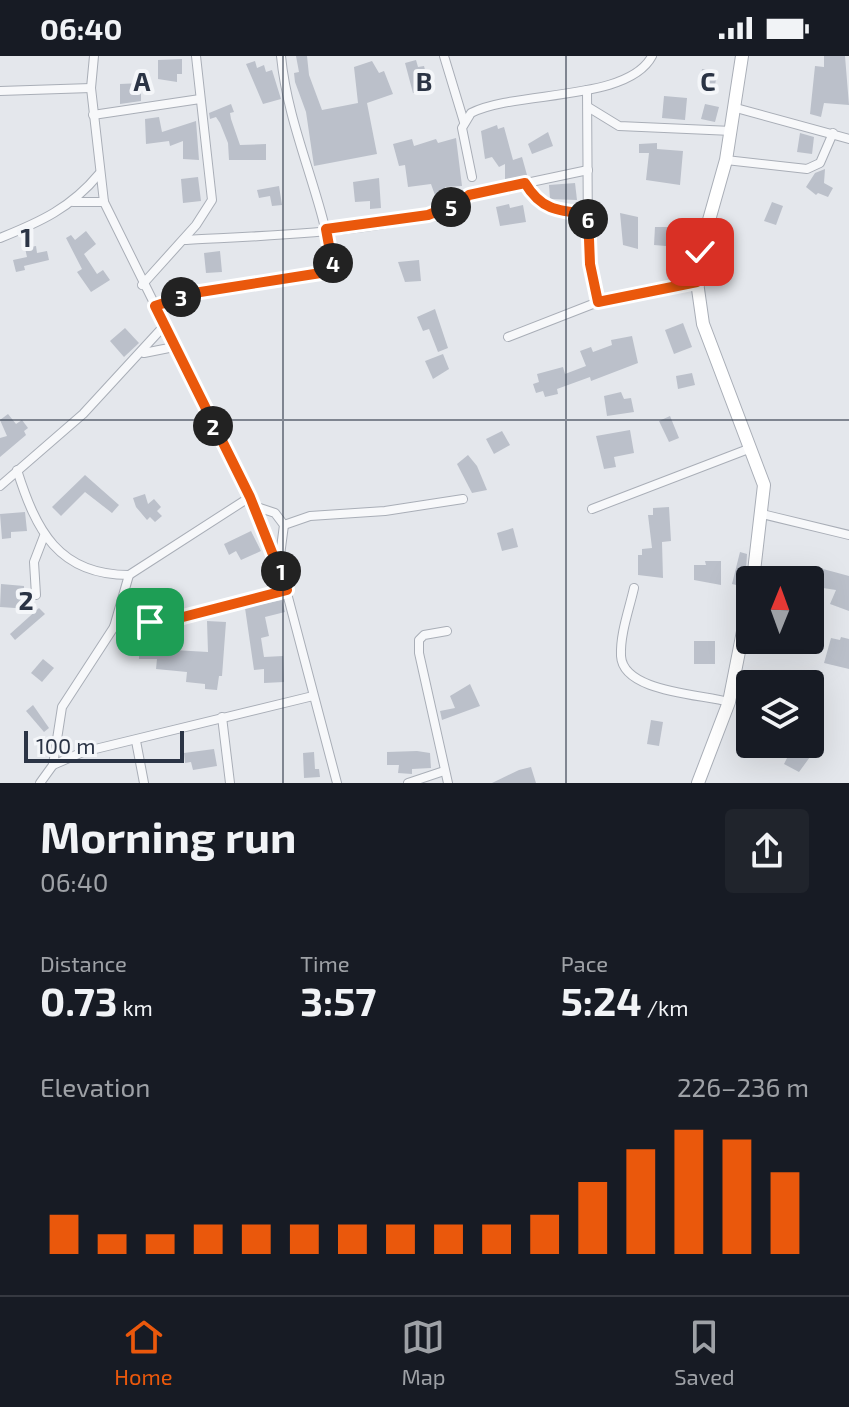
<!DOCTYPE html>
<meta charset="utf-8">
<style>
:root{--surface:#171b24;--page:#20242c;--text:#f1f3f6;--muted:#9ea1a6;--line:#363941;--accent:#ea580c}
body{margin:0;font-family:"Exo 2",sans-serif;background:var(--page);color:var(--text);height:100vh;display:flex;flex-direction:column;font-size:30px;white-space:nowrap}
*{box-sizing:border-box;margin:0}
p{font-size:26px;color:var(--muted)}
.icon{flex:none;width:44px;height:44px;fill:none;stroke:currentColor;stroke-width:2;stroke-linecap:round;stroke-linejoin:round}
.map{position:relative;height:727px;overflow:hidden}
.side{display:flex;flex-direction:column;background:var(--surface);flex:1}
.side>*{flex:none}
.needle{width:52px;rotate:1deg}
.fabs{position:absolute;left:736px;top:510px;display:grid;gap:16px}
.fabs a{display:grid;place-items:center;width:88px;height:88px;border-radius:8px;background:var(--surface);box-shadow:0 8px 32px #0002;font-size:40px}
.scale{position:absolute;left:24px;bottom:20px;width:160px;box-sizing:border-box;padding-left:8px;border:4px solid #2b3445;border-top:0;font-size:22px;line-height:28px;white-space:nowrap;color:#2b3445;-webkit-text-stroke:6px #f4f6f9;paint-order:stroke}
.pin{position:absolute;display:grid;place-items:center;width:68px;height:68px;color:#fff;margin:-34px;border-radius:16px;box-shadow:0 4px 12px #0006}
.km{position:absolute;width:40px;height:40px;margin:-20px;border-radius:50%;background:#222;color:#fff;font-size:22px;line-height:40px;text-align:center}
.round{display:grid;place-items:center;flex:none;width:84px;height:84px;border-radius:8px;background:var(--page)}
.headline{display:flex;align-items:center;justify-content:space-between;height:136px;padding:0 40px}
h1{font-size:44px;font-weight:700;line-height:60px}
.figures{display:grid;grid-template-columns:repeat(3,1fr);gap:12px;height:136px;padding:8px 40px}
.figures div{display:grid;align-content:center}
.figures b{font-size:40px;font-weight:700}
.figures small{font-size:22px;font-weight:400}
.figures p{font-size:22px}
.chart{height:224px;padding:16px 40px}
.chart p{display:flex;justify-content:space-between}
.chart svg{width:100%;height:144px;margin-top:8px;stroke:var(--accent);stroke-width:6}
.status{display:flex;justify-content:space-between;align-items:center;height:56px;padding:0 40px;background:var(--surface);direction:ltr}
.status svg{height:22px;fill:currentColor}
.dock{display:flex;justify-content:space-around;align-items:center;height:112px;border-top:2px solid var(--line);background:var(--surface);font-size:22px;color:var(--muted)}
.dock a{display:grid;justify-items:center;gap:4px}
.dock .current{color:var(--accent)}
.map>svg:first-child{display:block}
.building{fill:#bbc0ca}
.lines{fill:none;stroke-linecap:round;stroke-linejoin:round}
.street-casing{stroke:#a9aeb7;stroke-width:10}
.secondary-casing{stroke:#a9aeb7;stroke-width:14}
.street{stroke:#f7f8fa;stroke-width:8}
.secondary{stroke:#fff;stroke-width:12}
.route-casing{stroke:#fff;stroke-width:16}
.route{stroke:#ea580c;stroke-width:10}
.grid{fill:none;stroke:#2b3445;stroke-width:2;stroke-opacity:0.55}
.grid-label{font-size:26px;text-anchor:middle;font-weight:bold;fill:#2b3445;stroke:#f4f6f9;stroke-width:8;stroke-linejoin:round;paint-order:stroke}
</style>
<div class="status"><b>06:40</b><svg viewBox="0 0 49 12"><path d="M0 12V9h3v3zM5 12V6h3v6zM10 12V3h3v9zM15 12V0h3v12zM26 1h20v11H26zM47 4h2v5h-2z"/></svg></div>
<div class="map">
<svg width="849" height="727" viewBox="0 0 849 727">
<rect width="100%" height="100%" fill="#e4e7ec"/>
<g class="building">
<path d="M296,0H307L309,19L322,54L358,47L354,11L372,5L379,17L384,15L393,38L367,47L377,98L314,110L306,56L295,26L294,17L299,16Z"/>
<path d="M824,0H845L849,49L824,47L821,61L810,58L815,10L824,11Z"/>
<path d="M182,3V18H177V26L158,23V4Z"/>
<path d="M416,4L418,11L424,10L430,33L413,37L405,7Z"/>
<path d="M255,5L257,12L264,9L266,16L272,14L281,43L263,48L246,8Z"/>
<path d="M702,13L717,15L715,30L700,28Z"/>
<path d="M141,27V45L120,48V28Z"/>
<path d="M664,40L687,42L685,64L662,62Z"/>
<path d="M231,48L234,56L230,57L231,63L240,89L266,88V104H229L228,87L220,67L216,61L210,63L209,57Z"/>
<path d="M705,48L719,51L715,66L701,63Z"/>
<path d="M159,61L162,76L196,65L199,104L183,103V85L170,90L169,85L146,88L145,63Z"/>
<path d="M497,69L498,73L504,71L513,104L522,101L527,119L505,124V108L499,111L492,101L485,103L481,75Z"/>
<path d="M548,76L553,90L532,98L528,88Z"/>
<path d="M800,77L814,81L812,98L797,96Z"/>
<path d="M456,82L462,130L445,131L446,140L436,142L431,128L408,131L405,109L399,110L393,88L412,83L414,90L436,83L438,87Z"/>
<path d="M657,87V93L683,95L680,129L646,124L649,97H639V88Z"/>
<path d="M825,113L824,127L833,132L828,141L818,137L816,139L806,131L815,117Z"/>
<path d="M198,121L201,145L183,147L181,123Z"/>
<path d="M379,122L381,152L370,153V145L355,146L353,126Z"/>
<path d="M575,127L577,144L550,143L549,129Z"/>
<path d="M279,130L282,149L272,150L270,140L259,142L257,134Z"/>
<path d="M772,146L783,150L776,169L764,165Z"/>
<path d="M509,148L510,152L523,149L526,166L500,170L496,151Z"/>
<path d="M620,157L638,161V193L623,189Z"/>
<path d="M655,171H673V180L666,190L654,189Z"/>
<path d="M86,175L96,188L84,198L97,218L103,214L110,224L91,236L77,216L82,213L66,182L71,179L75,184Z"/>
<path d="M36,190L37,197L47,195L49,204L24,210L25,214L16,216L13,204L27,201L25,192Z"/>
<path d="M220,195L222,216L206,217L204,197Z"/>
<path d="M419,204L421,225L405,226L398,206Z"/>
<path d="M435,253L448,292L438,296L429,273L423,275L417,261Z"/>
<path d="M683,267L692,291L674,298L665,274Z"/>
<path d="M125,272L139,287L124,301L110,285Z"/>
<path d="M632,280L638,307L591,325L590,321L557,333L558,338L545,341L543,335L536,337L533,328L539,326L537,318L563,311L565,318L586,310L580,295L591,291L593,296L612,289L611,284Z"/>
<path d="M443,298L449,313L433,323L425,305Z"/>
<path d="M692,317L695,329L678,333L676,320Z"/>
<path d="M621,336L624,343L631,342L634,356L607,360L604,340Z"/>
<path d="M8,358L16,368L22,364L28,372L24,375L26,379L0,401V382L7,380L0,364Z"/>
<path d="M670,360L679,382L669,386L659,365Z"/>
<path d="M630,374L634,397L614,401L616,411L604,413L596,380Z"/>
<path d="M502,375L510,389L494,398L486,383Z"/>
<path d="M468,399L477,410L487,434L472,437L457,408Z"/>
<path d="M85,419L119,449L112,457L85,436L61,460L52,451Z"/>
<path d="M145,438L148,448L154,443L161,451L157,455L162,460L155,466L150,461L147,464L136,451L133,442Z"/>
<path d="M669,451L671,485L662,486L663,522L638,519V499H642V493L652,492L648,459H653V452Z"/>
<path d="M25,456L27,475L11,476V482L2,483L0,458Z"/>
<path d="M513,472L518,491L502,495L497,477Z"/>
<path d="M251,475L261,495L241,504L236,495L229,499L224,488Z"/>
<path d="M740,496L747,498L745,531L732,528Z"/>
<path d="M705,505H721V529L694,524V509H706Z"/>
<path d="M812,510L849,520V555L830,548L836,534L810,530V524H796L798,513H811Z"/>
<path d="M1,528L24,530V537L30,543V553L0,551Z"/>
<path d="M282,544L285,556L265,561L269,580L261,582L264,601L283,600L284,626L264,627V613L254,614L245,552Z"/>
<path d="M39,552L45,558L15,584L10,578Z"/>
<path d="M207,565L226,566L222,620H219L217,634L205,633V628L186,626L187,616L156,613L157,603H139V592L208,596Z"/>
<path d="M841,581L849,583V613L824,607L831,582L840,584Z"/>
<rect x="694" y="585" width="21" height="23"/>
<path d="M43,603L54,612L42,626L31,617Z"/>
<path d="M470,628L480,650L442,664L440,655L455,652L450,640Z"/>
<path d="M33,649L49,672L44,676L26,655Z"/>
<path d="M651,664L663,666L659,690L647,688Z"/>
<path d="M811,686L818,690L799,716L784,708L789,698L769,688H798L807,693Z"/>
<path d="M214,693L217,710L193,714L191,706L185,707L184,697Z"/>
<path d="M417,695L430,697L431,712L412,713V718L398,717L399,709H387V696Z"/>
<path d="M314,696L315,713H319L320,721L304,722L303,697Z"/>
<path d="M531,711L536,727H492L519,714Z"/>
</g>
<g class="lines">
<defs>
<g id="street">
<path d="M94,0L91,32L104,146L250,441L279,507L337,727"/>
<path d="M444,0L464,66"/>
<path d="M587,34L588,184L598,246"/>
<path d="M0,35L91,32"/>
<path d="M588,51L619,70L732,75"/>
<path d="M736,52L849,83"/>
<path d="M93,59L200,43"/>
<path d="M726,104L807,113L820,107L833,77"/>
<path d="M472,121L462,72L471,57C517,34 628,46 652,0"/>
<path d="M525,127C540,154 558,155 588,158"/>
<path d="M73,146H104"/>
<path d="M0,182C40,166 71,152 99,118"/>
<path d="M184,184C244,180 428,178 469,139L588,114"/>
<path d="M142,229L196,169L212,144L196,0"/>
<path d="M155,250L194,237L318,218L333,212C323,140 288,73 281,0"/>
<path d="M508,281L598,246L697,226"/>
<path d="M144,297L174,291"/>
<path d="M17,414C36,474 58,519 129,519L250,441"/>
<path d="M0,430L83,358L164,270"/>
<path d="M254,450L275,457L284,469L279,507"/>
<path d="M592,453L751,392"/>
<path d="M762,458L849,479"/>
<path d="M284,469L310,460L385,455L463,443"/>
<path d="M634,532C629,554 620,578 621,600C623,636 700,638 729,646"/>
<path d="M36,539L34,506L44,480"/>
<path d="M114,571L183,561L287,534"/>
<path d="M447,575L424,579L419,584V597L448,727"/>
<path d="M222,661L230,727"/>
<path d="M136,685L144,727"/>
<path d="M53,709L62,651L114,571L129,519"/>
<path d="M40,727L53,709L83,696L313,640"/>
<path d="M408,727L444,715"/>
</g>
<g id="secondary">
<path d="M742,0L726,104L700,196L697,226L703,268L764,429L753,524"/>
<path d="M698,727L729,646L750,540"/>
</g>
</defs>
<use href="#street" class="street-casing"/>
<use href="#secondary" class="secondary-casing"/>
<use href="#street" class="street"/>
<use href="#secondary" class="secondary"/>
</g>
<g class="lines">
<defs>
<path id="route" d="M150,566L183,561L287,534L250,441L155,250L194,237L327,216L333,212L326,173L428,159L461,146L469,139L525,127C541,154 558,155 588,158L590,208L598,246L697,226L700,196"/>
</defs>
<use href="#route" class="route-casing"/>
<use href="#route" class="route"/>
</g>
<path class="grid" d="M283,0V727M566,0V727M0,364H849"/>
<g class="grid-label">
<text x="142" y="35">A</text>
<text x="424" y="35">B</text>
<text x="708" y="35">C</text>
<text x="26" y="191">1</text>
<text x="26" y="554">2</text>
</g>
</svg>
<div class="fabs">
<a><svg class="needle" viewBox="-14 -14 28 28"><path d="M0-13l5 13h-10z" fill="#e53935"/><path d="M0 13l5-13h-10z" fill="#9ea1a6"/></svg></a>
<a><svg class="icon" aria-label="layers" viewBox="0 0 24 24"><path d="M12 4l9 5-9 5-9-5zM3 14l9 5 9-5"/></svg></a>
</div>
<div class="scale">100 m</div>
<div class="pin" style="left:150px;top:566px;background:#1e9e55"><svg class="icon" aria-label="arrive" viewBox="0 0 24 24"><path d="M6 21V4h12l-3 4 3 4H6"/></svg></div>
<div class="pin" style="left:700px;top:196px;background:#d93025"><svg class="icon" aria-label="check" viewBox="0 0 24 24"><path d="M5 12l5 5 9-10"/></svg></div>
<b class="km" style="left:281px;top:515px">1</b>
<b class="km" style="left:213px;top:370px">2</b>
<b class="km" style="left:181px;top:241px">3</b>
<b class="km" style="left:333px;top:207px">4</b>
<b class="km" style="left:451px;top:151px">5</b>
<b class="km" style="left:588px;top:163px">6</b>
</div>
<section class="side">
<div class="headline"><div><h1>Morning run</h1><p>06:40</p></div><a class="round"><svg class="icon" aria-label="share" viewBox="0 0 24 24"><path d="M12 15V3M7 8l5-5 5 5M5 13v7h14v-7"/></svg></a></div>
<div class="figures">
<div><p>Distance</p><b>0.73<small> km</small></b></div>
<div><p>Time</p><b>3:57</b></div>
<div><p>Pace</p><b>5:24<small> /km</small></b></div>
</div>
<div class="chart"><p><span>Elevation</span>226–236 m</p>
<svg viewBox="0 0 160 44" preserveAspectRatio="none"><path d="M5 44V32M15 44V38M25 44V38M35 44V35M45 44V35M55 44V35M65 44V35M75 44V35M85 44V35M95 44V35M105 44V32M115 44V22M125 44V12M135 44V6M145 44V9M155 44V19"/></svg>
</div>
</section>
<nav class="dock">
<a class="current"><svg class="icon" aria-label="home" viewBox="0 0 24 24"><path d="M3 11l9-7 9 7M6 9v11h12V9"/></svg>Home</a>
<a><svg class="icon" aria-label="map" viewBox="0 0 24 24"><path d="M3 6l6-2 6 2 6-2v14l-6 2-6-2-6 2zM9 4v14M15 6v14"/></svg>Map</a>
<a><svg class="icon" aria-label="saved" viewBox="0 0 24 24"><path d="M7 4h10v16l-5-4-5 4z"/></svg>Saved</a>
</nav>
